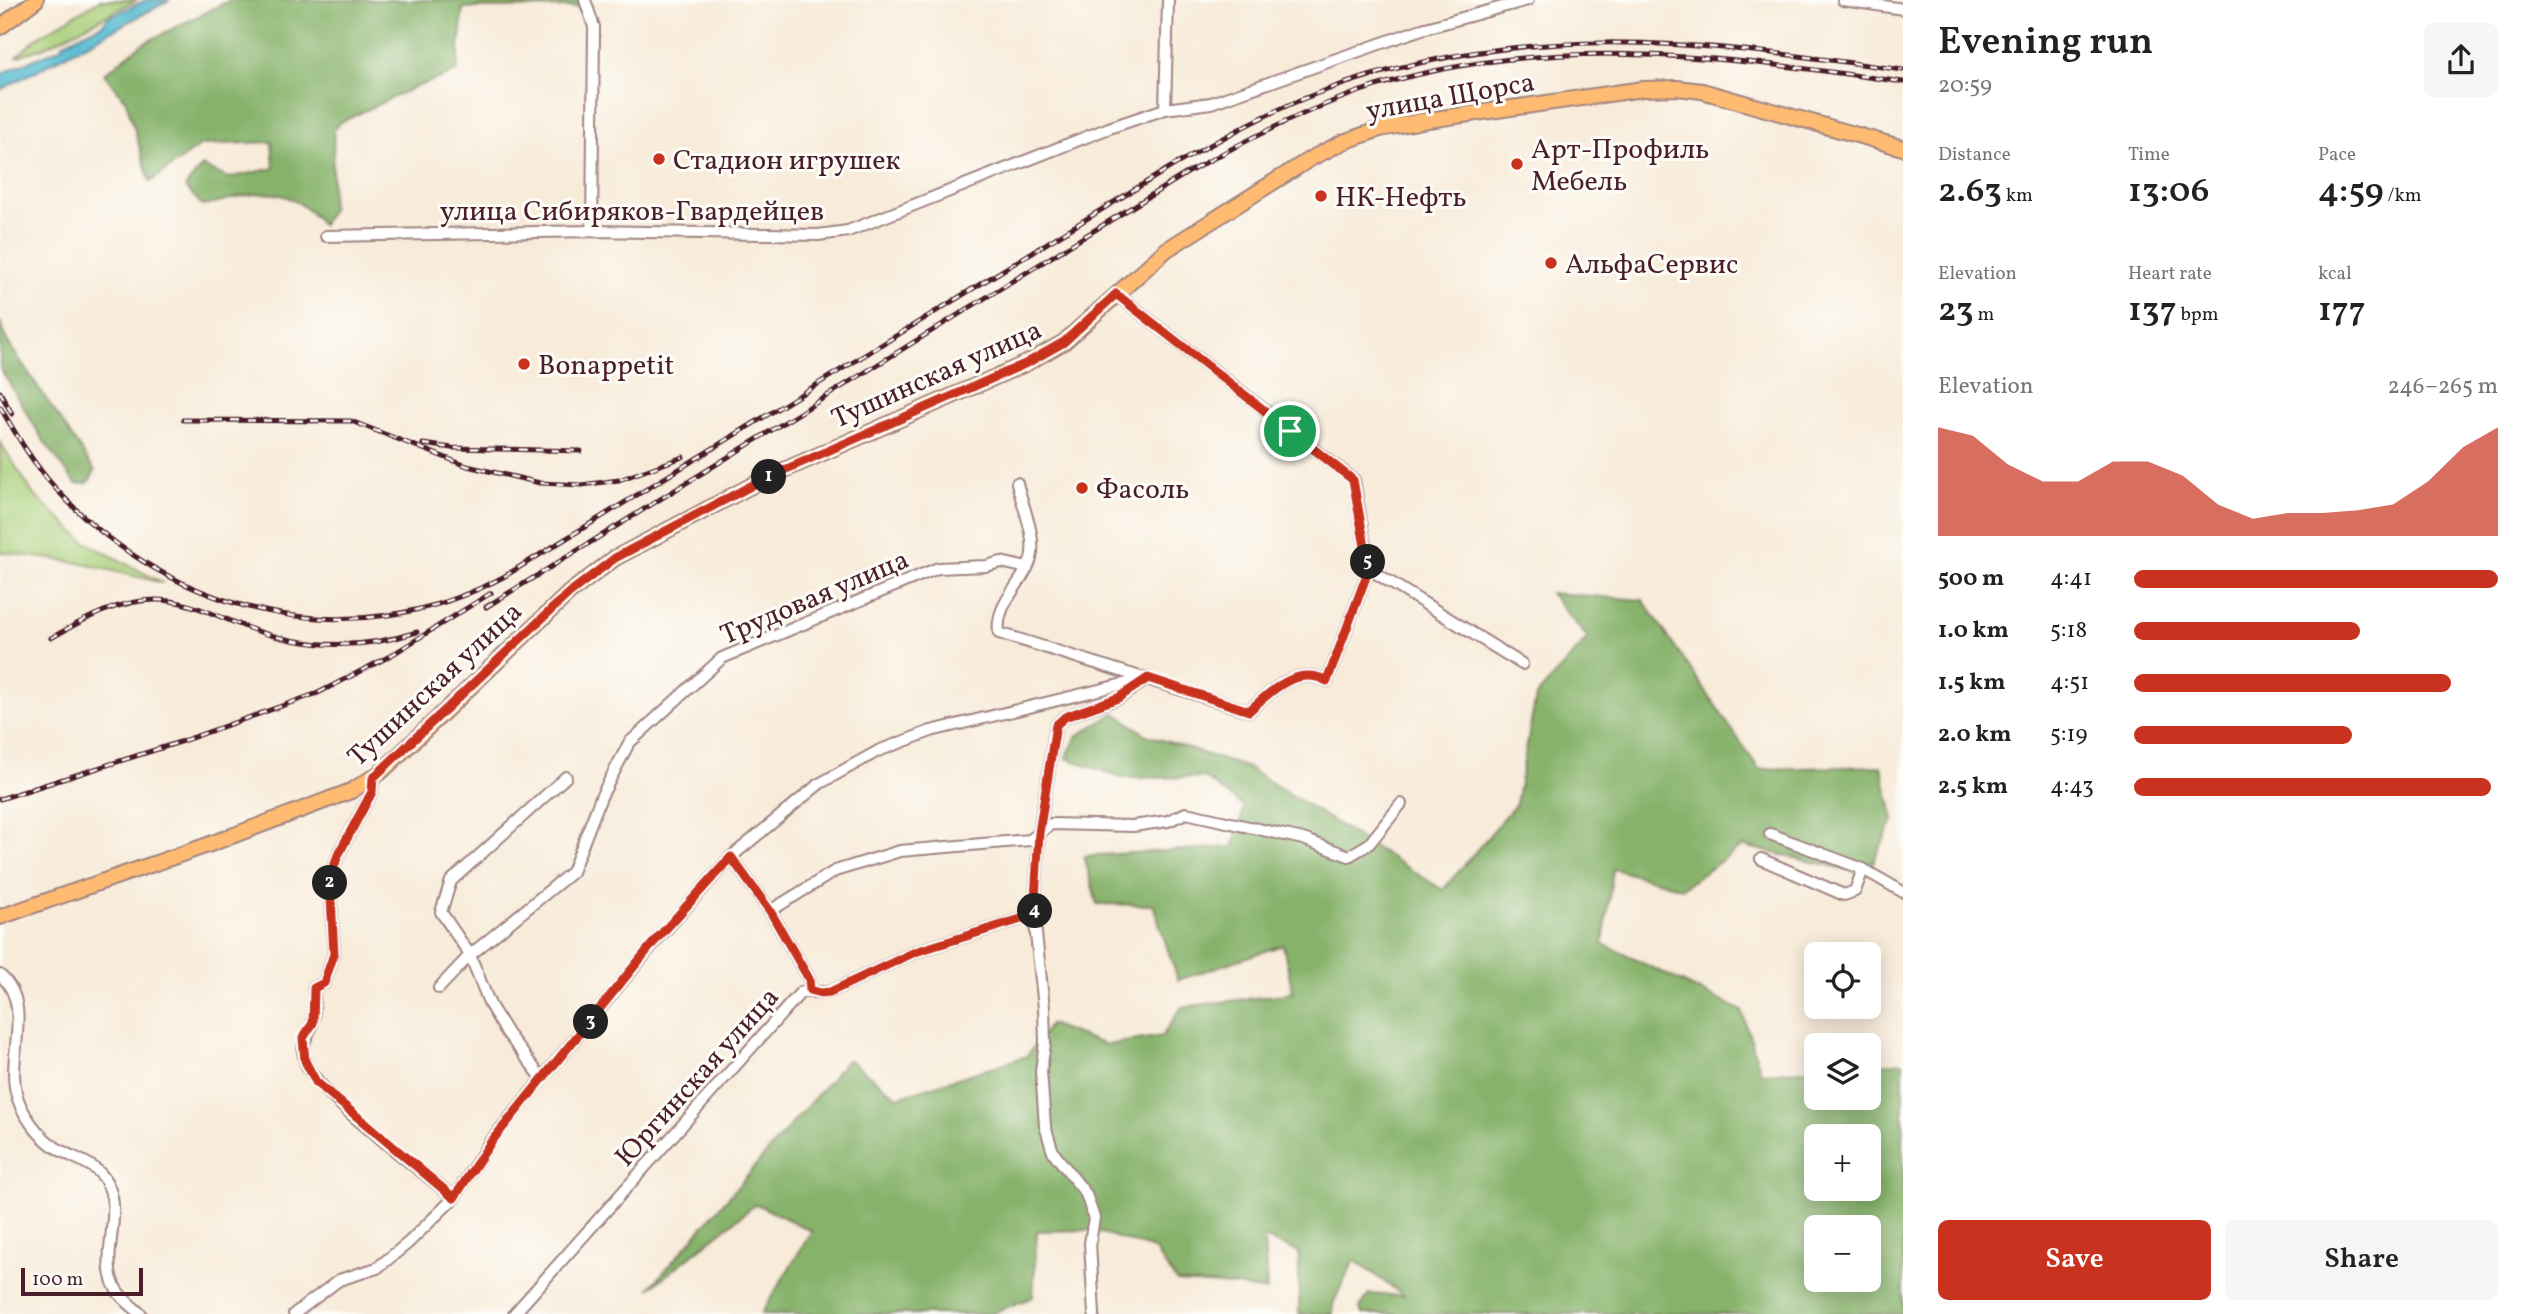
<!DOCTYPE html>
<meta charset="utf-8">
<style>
:root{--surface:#fff;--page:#f6f6f6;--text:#222;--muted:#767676;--accent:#c8321e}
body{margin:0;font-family:Vollkorn,serif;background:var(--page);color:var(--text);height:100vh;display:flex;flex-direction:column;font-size:26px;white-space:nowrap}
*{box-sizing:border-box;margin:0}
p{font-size:23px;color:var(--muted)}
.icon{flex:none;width:38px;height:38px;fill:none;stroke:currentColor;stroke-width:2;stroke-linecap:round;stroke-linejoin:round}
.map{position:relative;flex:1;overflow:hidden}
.details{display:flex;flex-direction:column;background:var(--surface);width:630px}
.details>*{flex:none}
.buttons{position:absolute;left:1804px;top:942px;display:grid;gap:14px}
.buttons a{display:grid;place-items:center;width:77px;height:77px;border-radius:10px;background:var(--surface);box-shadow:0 4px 18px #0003;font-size:35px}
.scale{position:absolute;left:21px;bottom:18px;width:122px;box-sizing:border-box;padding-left:7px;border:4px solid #4a1f2b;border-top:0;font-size:19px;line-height:24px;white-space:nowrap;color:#4a1f2b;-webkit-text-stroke:5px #fdfcf7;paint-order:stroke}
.pin{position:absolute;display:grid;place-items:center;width:60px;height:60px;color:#fff;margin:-30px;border:4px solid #fff;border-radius:50%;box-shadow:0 2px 7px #0007}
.km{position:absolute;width:35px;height:35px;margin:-18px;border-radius:50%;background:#222;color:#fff;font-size:19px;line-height:35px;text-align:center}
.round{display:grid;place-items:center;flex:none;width:74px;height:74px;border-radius:10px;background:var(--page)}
.headline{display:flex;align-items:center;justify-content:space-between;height:119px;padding:0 35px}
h1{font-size:38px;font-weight:600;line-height:52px}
.figures{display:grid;grid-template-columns:repeat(3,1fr);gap:10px;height:119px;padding:7px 35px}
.figures div{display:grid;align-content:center}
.figures b{font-size:35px;font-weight:600}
.figures small{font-size:19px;font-weight:400}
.figures p{font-size:19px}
.chart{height:196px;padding:14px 35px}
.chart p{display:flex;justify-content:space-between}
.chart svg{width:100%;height:126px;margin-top:7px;fill:var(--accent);opacity:.7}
.cta{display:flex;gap:14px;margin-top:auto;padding:14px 35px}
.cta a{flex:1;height:80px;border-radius:10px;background:var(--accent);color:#fff;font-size:28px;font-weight:600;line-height:80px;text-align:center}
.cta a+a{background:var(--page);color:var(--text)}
ul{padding:0 35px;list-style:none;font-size:23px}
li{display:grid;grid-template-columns:112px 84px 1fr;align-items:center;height:52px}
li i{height:18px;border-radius:9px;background:var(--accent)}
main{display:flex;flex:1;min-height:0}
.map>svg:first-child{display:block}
.green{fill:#a9cf7a;stroke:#7a7752;stroke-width:2}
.forest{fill:#86b26a;stroke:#68684a;stroke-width:2;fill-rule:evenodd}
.water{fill:#51b9cf;stroke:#4e6c7d;stroke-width:2}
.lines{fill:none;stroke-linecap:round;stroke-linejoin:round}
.minor-casing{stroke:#a18582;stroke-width:14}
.major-casing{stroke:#a18582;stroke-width:18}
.minor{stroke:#fff;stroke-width:10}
.major{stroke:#ffbb71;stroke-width:14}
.rail-casing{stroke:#4a1f2b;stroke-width:5}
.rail{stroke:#fdfcf7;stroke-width:2.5;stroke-dasharray:8;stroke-linecap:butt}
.route-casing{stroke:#fff;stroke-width:14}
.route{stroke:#c8321e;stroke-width:9}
.poi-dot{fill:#c8321e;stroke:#fdfcf7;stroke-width:2.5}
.labels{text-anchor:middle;stroke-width:6;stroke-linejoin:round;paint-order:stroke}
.street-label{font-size:28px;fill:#4a1f2b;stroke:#fdfcf7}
.poi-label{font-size:28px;fill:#4a1f2b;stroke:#fdfcf7;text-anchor:start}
</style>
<main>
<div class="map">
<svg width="1903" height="1314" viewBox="0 0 1903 1314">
<rect width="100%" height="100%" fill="#fdfcf7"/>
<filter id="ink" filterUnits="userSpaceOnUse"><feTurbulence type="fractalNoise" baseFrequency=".0143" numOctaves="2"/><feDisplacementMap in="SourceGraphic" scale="14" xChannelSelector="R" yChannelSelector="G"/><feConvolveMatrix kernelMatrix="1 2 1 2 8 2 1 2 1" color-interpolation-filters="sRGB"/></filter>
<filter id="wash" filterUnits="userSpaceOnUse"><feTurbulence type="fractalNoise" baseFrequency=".00686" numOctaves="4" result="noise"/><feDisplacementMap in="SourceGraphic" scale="28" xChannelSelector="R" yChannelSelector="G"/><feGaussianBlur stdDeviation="1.57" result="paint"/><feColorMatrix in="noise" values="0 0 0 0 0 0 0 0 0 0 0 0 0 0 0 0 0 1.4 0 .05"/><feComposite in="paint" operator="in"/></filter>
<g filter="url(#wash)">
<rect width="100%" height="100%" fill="#f8ebd9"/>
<g class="green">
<path d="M100,0H137L45,47L16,57L38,37Z"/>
<path d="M0,442L34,495L85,542L163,583L80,563L0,552Z"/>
</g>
<g class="forest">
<path d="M230,0H578L581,7L463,8L457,72L415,87L339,123L334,130L331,211L322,225C285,178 252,194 203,206L185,187L202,166L228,178L274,168L272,142L201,145L150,182L126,101L104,74L142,44Z"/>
<path d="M0,321L7,341L95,471L88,483L76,484L43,440L0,368Z"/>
<path d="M1550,593L1643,600L1759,769L1881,766L1894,819L1867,874L1743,846L1682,888L1613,869L1603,944L1742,1011L1761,1073L1816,1069V1097H1869V1065L1903,1062V1314H1362L1360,1308L1369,1294L1404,1296L1354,1260L1333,1304V1314H1299V1252L1264,1238L1267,1291L1236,1286L1177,1282L1154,1249L1092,1230L1037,1231L1033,1297L990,1314H761L812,1231L756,1204L649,1289L848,1059L898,1097L1027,1056L1050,1024L1106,1045L1162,1036L1182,1007L1293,993L1283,945L1178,980L1153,905L1097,904L1084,856L1233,847L1244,807L1204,777L1123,778L1066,758L1077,736L1115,713L1147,735L1248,768L1443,890L1516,804L1536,696L1588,638ZM1816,1136H1869V1188H1816ZM1816,1227H1869V1279H1816Z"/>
</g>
<path class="water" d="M146,0H170L0,90V76L6,71L61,48L62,44L103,24L107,18Z"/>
</g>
<g filter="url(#ink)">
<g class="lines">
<defs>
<g id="minor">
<path d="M585,0L594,27L592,231"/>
<path d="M1843,0L1903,9"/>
<path d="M1165,109L1168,0"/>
<path d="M326,236L592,231L818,235L848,231L1109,128L1165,109L1211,103L1422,29L1528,0"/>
<path d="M1116,294L1354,480L1369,569L1522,664"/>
<path d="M1017,483C1022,505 1037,537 1031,559C1023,585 995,602 999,633L1249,711C1271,691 1295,665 1327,681L1369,569"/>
<path d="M373,778L372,792L338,855L330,879L334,954L324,983L314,988C314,999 315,1011 313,1021C310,1037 299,1040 305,1061C314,1093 423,1171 454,1198"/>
<path d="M1770,834L1863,869"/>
<path d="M731,857L770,911L835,871L900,851L1030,840L1051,824L1133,826L1168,821L1186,813L1303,839L1349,856L1369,844L1401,804"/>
<path d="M1761,859L1844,895L1855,891L1863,869L1903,892"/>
<path d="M770,911L809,979L810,990"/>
<path d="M0,975C34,1004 7,1055 16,1092C20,1112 38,1136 55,1147C71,1158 93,1162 104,1178C128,1212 95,1259 118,1292C124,1300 133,1307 141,1314"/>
<path d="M439,988L470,955L572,872L601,797L629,743L722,658L938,568L986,566L1001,562L1027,568"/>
<path d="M542,1078L507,1033L490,1005L470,955L441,912L451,881L566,777"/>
<path d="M294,1314L339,1280L377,1268L408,1243L454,1198L490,1142L655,942L731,857L819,784L878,751L931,731L1148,678"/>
<path d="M514,1314L801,992H830L915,952L1034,915"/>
<path d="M1094,1314L1090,1243L1094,1218L1086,1194L1053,1152L1045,1126L1041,1071L1045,1043L1044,1008L1034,915L1039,833L1056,725L1065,717L1119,698L1143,682"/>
</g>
<g id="major">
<path d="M0,27L36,0"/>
<path d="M0,917L205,846L351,791L381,772L569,593L615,558L764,479L1027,363L1064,342L1166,250L1310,159L1343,142L1380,129L1428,120L1643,89L1677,88L1702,91L1903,148"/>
</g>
</defs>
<use href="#minor" class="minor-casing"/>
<use href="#major" class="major-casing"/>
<use href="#minor" class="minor"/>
<use href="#major" class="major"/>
<defs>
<g id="rail">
<path d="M0,392L12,414"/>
<path d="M0,407C17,436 34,465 57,490C173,616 352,659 505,576L1171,167C1219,140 1267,112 1318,93C1516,19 1699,41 1903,70"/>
<path d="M183,420L351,421L467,466L540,483L582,485L619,480L683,457"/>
<path d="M423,444L452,448L581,451"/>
<path d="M486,607L1187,173C1242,142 1296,114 1355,93C1530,31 1724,56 1903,82"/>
<path d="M51,638C83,620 117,600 156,600C187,600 215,615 243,626C300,648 358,651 417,632"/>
<path d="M0,799L180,742L318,693L390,656L491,593"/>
</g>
</defs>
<use href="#rail" class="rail-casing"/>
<use href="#rail" class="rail"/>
</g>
</g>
<g class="lines" filter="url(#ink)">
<defs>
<path id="route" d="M1116,294L1353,480L1369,569L1327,681C1296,665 1271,691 1249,711L1148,678L1118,698L1065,717L1056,725L1039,833L1034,915L915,952L830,992L821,993L810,990L809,979L770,911L731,857L654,942L491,1142L454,1198L316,1082L305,1061L303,1038L313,1023L314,988L324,983L334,954L330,879L338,855L372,792L373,778L569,593L615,558L764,479L1027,363L1064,342Z"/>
</defs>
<use href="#route" class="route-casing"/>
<use href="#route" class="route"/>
</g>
<g class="poi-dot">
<circle cx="659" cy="159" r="7"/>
<circle cx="1517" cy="164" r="7"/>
<circle cx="1321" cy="196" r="7"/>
<circle cx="1551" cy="263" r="7"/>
<circle cx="524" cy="364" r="7"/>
<circle cx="1082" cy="488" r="7"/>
</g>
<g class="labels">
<g class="street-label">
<text transform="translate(1450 95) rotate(-10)" y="10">улица Щорса</text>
<text x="632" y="220">улица Сибиряков-Гвардейцев</text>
<text transform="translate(936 373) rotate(-24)" y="10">Тушинская улица</text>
<text transform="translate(814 596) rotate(-23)" y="10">Трудовая улица</text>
<text transform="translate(434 683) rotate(-43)" y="10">Тушинская улица</text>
<text transform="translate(696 1076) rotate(-48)" y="10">Юргинская улица</text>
</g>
<g class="poi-label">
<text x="1531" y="158">Арт-Профиль<tspan x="1531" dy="32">Мебель</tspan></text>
<text x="673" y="169">Стадион игрушек</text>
<text x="1335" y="206">НК-Нефть</text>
<text x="1565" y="273">АльфаСервис</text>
<text x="538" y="374">Bonappetit</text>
<text x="1096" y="498">Фасоль</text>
</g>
</g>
</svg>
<div class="buttons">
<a><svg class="icon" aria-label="locate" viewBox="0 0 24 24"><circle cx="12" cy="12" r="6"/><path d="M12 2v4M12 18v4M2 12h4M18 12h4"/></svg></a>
<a><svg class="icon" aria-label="layers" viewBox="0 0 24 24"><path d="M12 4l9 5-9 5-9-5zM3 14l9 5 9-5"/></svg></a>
<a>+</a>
<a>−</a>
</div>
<div class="scale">100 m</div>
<div class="pin" style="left:1290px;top:431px;background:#1e9e55"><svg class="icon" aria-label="arrive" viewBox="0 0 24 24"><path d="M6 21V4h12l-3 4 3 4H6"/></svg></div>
<b class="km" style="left:769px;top:477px">1</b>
<b class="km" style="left:330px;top:883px">2</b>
<b class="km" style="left:591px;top:1022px">3</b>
<b class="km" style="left:1035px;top:911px">4</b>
<b class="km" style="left:1368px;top:562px">5</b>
</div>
<section class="details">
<div class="headline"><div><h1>Evening run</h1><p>20:59</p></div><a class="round"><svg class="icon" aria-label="share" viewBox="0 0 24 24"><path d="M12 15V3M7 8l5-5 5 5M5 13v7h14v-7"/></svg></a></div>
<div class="figures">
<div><p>Distance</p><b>2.63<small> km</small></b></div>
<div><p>Time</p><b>13:06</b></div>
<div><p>Pace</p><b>4:59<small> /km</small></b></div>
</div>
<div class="figures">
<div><p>Elevation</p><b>23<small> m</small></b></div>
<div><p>Heart rate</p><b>137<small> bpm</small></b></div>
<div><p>kcal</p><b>177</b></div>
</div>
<div class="chart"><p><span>Elevation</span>246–265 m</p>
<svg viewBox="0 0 160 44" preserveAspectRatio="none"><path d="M0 44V6L10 9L20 19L30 25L40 25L50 18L60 18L70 23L80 33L90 38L100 36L110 36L120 35L130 33L140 25L150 13L160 6V44z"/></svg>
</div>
<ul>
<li><b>500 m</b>4:41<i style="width:100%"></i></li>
<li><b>1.0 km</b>5:18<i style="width:62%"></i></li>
<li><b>1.5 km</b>4:51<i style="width:87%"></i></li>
<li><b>2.0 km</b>5:19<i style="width:60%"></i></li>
<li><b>2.5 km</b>4:43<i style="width:98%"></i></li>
</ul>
<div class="cta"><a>Save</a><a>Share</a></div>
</section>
</main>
